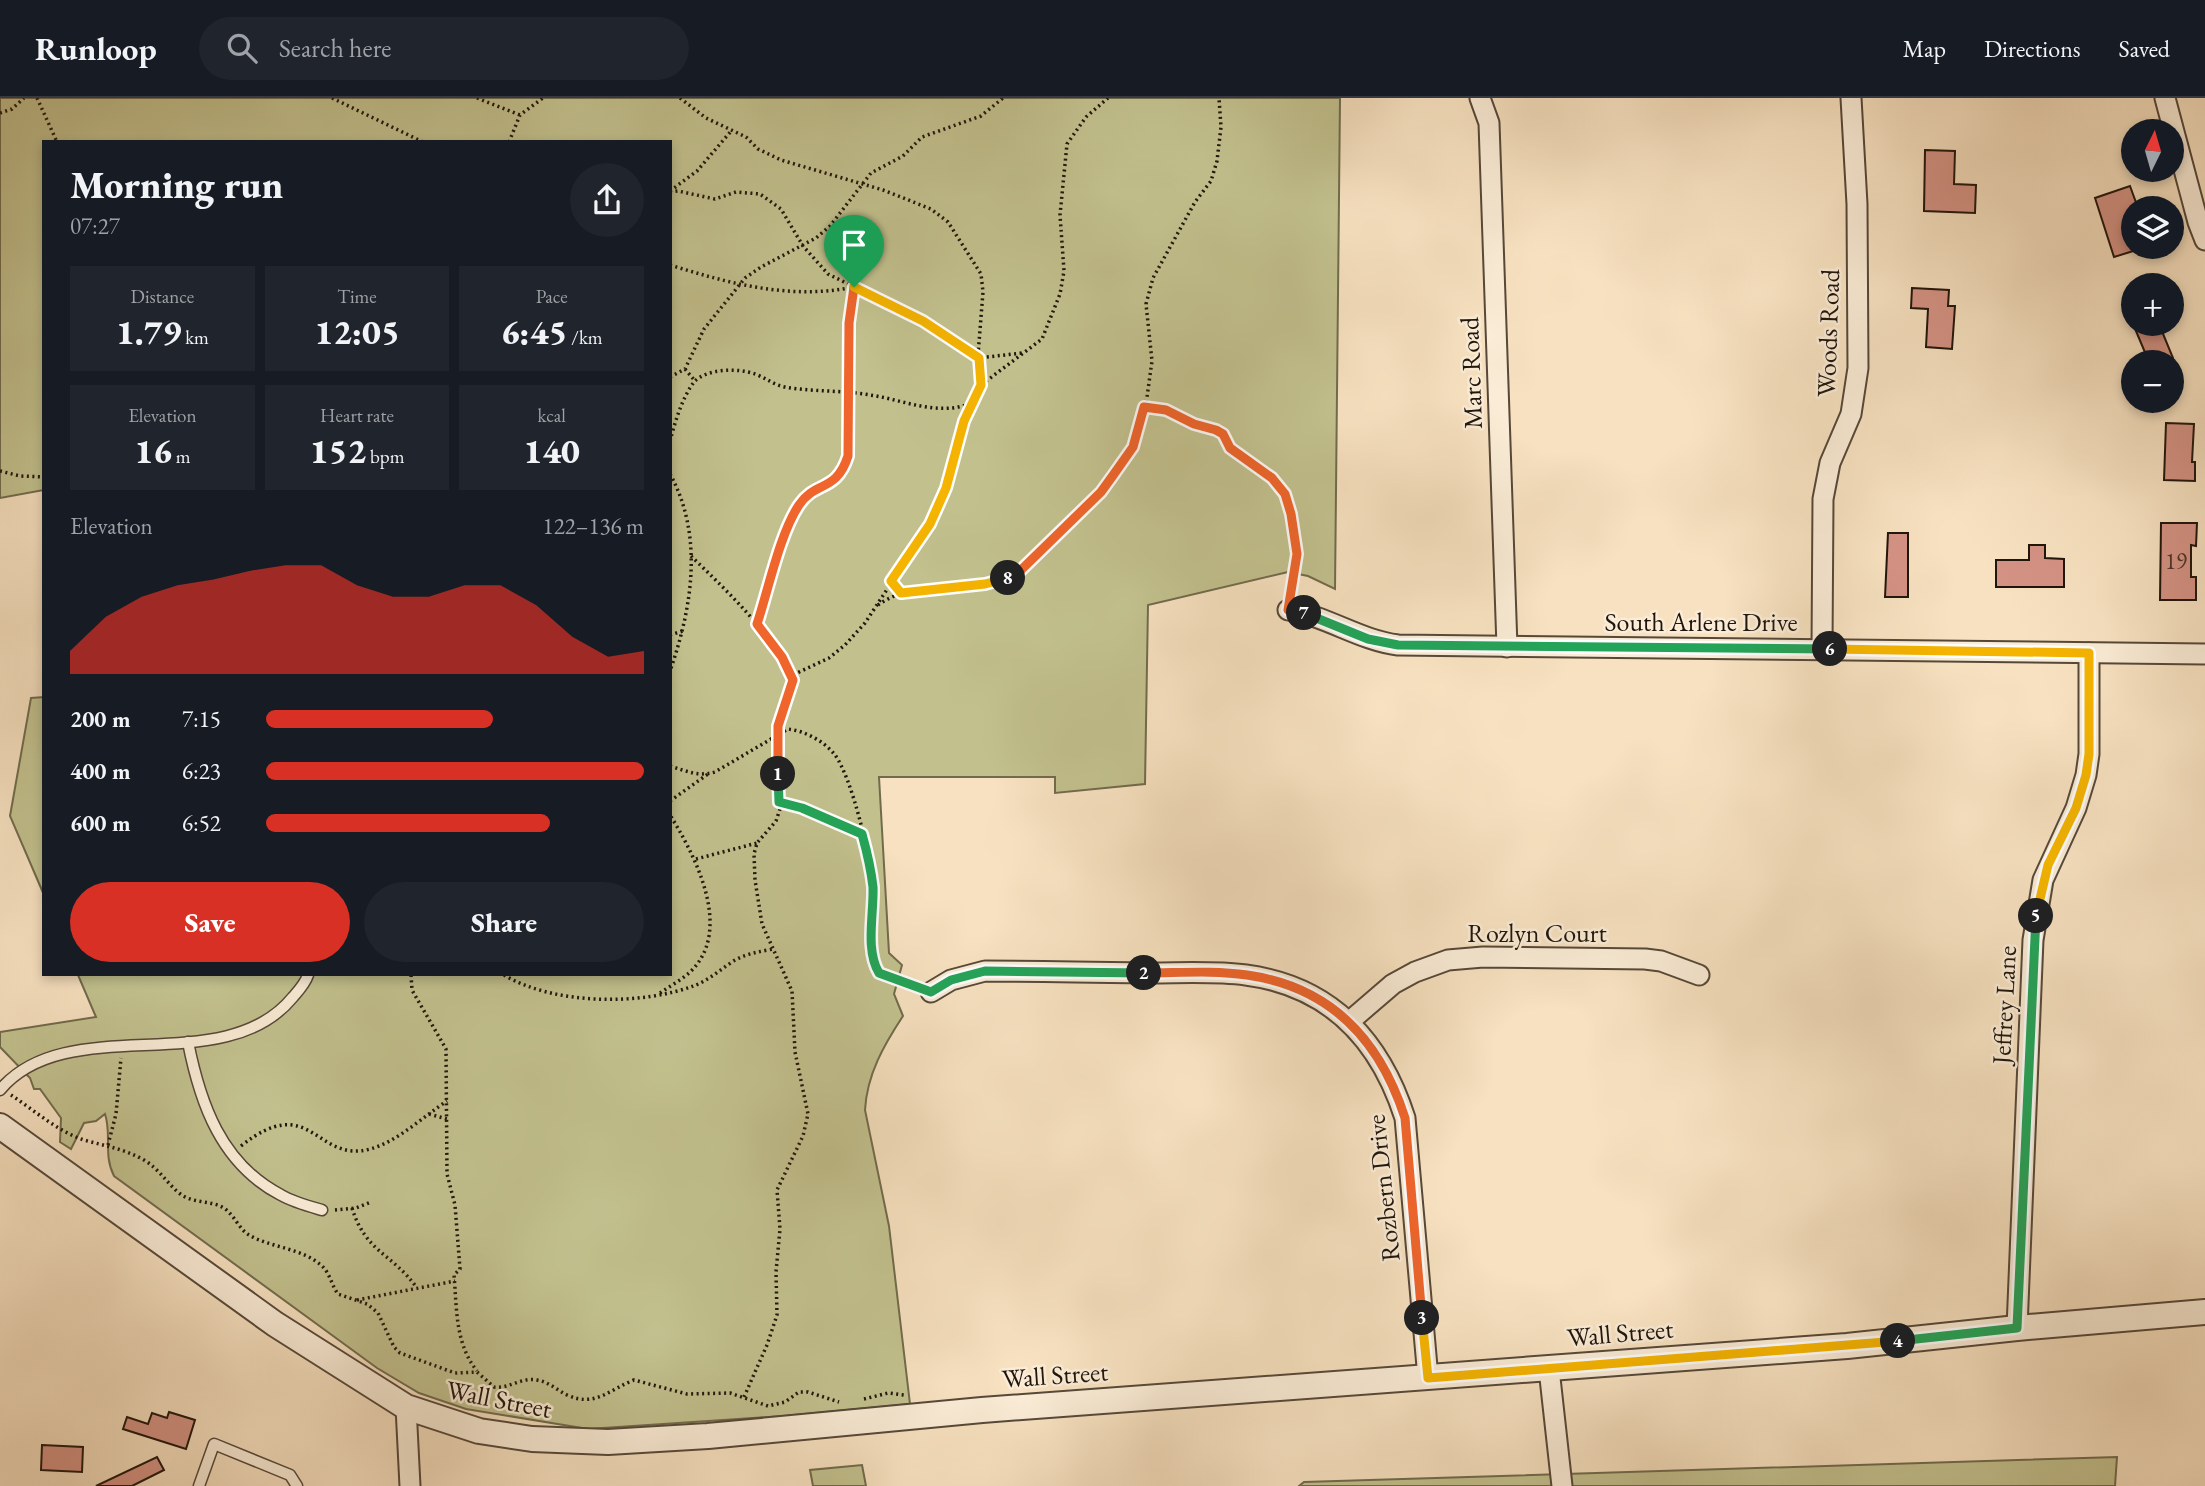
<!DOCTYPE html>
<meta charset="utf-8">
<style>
:root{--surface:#171b24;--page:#20242c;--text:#f1f3f6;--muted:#9ea1a6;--line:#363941;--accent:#d93025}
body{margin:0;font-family:"EB Garamond",serif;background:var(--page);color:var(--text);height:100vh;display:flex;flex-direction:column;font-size:26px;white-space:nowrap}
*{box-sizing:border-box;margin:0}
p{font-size:23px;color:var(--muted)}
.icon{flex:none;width:38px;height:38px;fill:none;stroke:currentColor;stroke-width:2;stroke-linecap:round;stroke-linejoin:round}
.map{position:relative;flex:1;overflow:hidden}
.sheet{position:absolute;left:42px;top:42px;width:630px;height:836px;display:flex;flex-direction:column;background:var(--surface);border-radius:0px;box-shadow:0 4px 10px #0003}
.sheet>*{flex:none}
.needle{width:46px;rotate:5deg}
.controls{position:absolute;left:2121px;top:21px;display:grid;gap:14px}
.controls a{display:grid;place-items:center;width:63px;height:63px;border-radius:50%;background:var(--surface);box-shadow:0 4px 10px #0003;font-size:35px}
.pin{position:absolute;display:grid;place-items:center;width:60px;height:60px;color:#fff;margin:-72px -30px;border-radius:50% 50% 50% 0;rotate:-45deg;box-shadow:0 0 7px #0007}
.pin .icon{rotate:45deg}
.km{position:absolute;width:35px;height:35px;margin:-18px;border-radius:50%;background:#222;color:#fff;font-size:19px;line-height:35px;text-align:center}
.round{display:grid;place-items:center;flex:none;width:74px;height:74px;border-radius:37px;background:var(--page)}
.head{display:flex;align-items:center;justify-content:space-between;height:119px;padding:0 28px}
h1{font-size:38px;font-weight:800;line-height:52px}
.metrics{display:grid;grid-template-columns:repeat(3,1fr);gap:10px;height:119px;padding:7px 28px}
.metrics div{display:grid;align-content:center;border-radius:0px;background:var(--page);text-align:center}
.metrics b{font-size:35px;font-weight:800}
.metrics small{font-size:19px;font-weight:400}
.metrics p{font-size:19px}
.chart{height:196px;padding:14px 28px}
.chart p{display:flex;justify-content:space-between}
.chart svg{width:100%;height:126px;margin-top:7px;fill:var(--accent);opacity:.7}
.primary-button{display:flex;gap:14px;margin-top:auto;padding:14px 28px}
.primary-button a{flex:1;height:80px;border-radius:42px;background:var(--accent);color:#fff;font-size:28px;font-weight:800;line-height:80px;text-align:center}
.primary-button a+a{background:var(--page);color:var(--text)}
ul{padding:0 28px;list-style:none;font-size:23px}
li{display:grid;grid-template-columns:112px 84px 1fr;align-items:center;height:52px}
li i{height:18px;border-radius:9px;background:var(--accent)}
header{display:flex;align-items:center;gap:42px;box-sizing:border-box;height:98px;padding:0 35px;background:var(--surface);border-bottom:2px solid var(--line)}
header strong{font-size:33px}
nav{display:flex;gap:38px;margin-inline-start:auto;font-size:24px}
.search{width:490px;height:63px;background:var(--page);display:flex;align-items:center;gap:18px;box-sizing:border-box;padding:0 24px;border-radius:38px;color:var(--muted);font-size:26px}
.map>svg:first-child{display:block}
.green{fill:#c2c18e;stroke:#716b4d;stroke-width:2}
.building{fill:#d49284;stroke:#20150c;stroke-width:2}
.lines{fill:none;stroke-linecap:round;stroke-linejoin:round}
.service-casing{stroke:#564839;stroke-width:13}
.minor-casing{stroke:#564839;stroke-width:23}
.tertiary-casing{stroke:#564839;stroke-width:28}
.path{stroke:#20150c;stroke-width:3.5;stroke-dasharray:2 3.5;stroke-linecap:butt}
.service{stroke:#faecd6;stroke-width:10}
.minor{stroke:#faecd6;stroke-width:19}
.tertiary{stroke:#faecd6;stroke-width:24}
.split-1-casing{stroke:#fff;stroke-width:14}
.split-2-casing{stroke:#fff;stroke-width:14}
.split-3-casing{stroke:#fff;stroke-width:14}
.split-4-casing{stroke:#fff;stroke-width:14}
.split-5-casing{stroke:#fff;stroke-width:14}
.split-6-casing{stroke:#fff;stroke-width:14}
.split-7-casing{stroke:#fff;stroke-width:14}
.split-8-casing{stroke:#fff;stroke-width:14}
.split-9-casing{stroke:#fff;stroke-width:14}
.split-1{stroke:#f0652b;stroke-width:9}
.split-2{stroke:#22a559;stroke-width:9}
.split-3{stroke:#f0652b;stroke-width:9}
.split-4{stroke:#f5b400;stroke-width:9}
.split-5{stroke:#22a559;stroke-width:9}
.split-6{stroke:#f5b400;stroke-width:9}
.split-7{stroke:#22a559;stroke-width:9}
.split-8{stroke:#f0652b;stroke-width:9}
.split-9{stroke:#f5b400;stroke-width:9}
.labels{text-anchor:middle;stroke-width:5;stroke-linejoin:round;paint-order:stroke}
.number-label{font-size:23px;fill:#4d342a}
.street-label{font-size:26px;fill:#20150c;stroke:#faecd6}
</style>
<header>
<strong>Runloop</strong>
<div class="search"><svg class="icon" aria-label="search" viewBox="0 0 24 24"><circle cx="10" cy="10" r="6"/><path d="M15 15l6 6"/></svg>Search here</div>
<nav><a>Map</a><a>Directions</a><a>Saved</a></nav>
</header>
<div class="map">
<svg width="2205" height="1388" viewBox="0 0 2205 1388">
<rect width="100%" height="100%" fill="#f7e1c0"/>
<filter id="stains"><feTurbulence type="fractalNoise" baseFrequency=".00286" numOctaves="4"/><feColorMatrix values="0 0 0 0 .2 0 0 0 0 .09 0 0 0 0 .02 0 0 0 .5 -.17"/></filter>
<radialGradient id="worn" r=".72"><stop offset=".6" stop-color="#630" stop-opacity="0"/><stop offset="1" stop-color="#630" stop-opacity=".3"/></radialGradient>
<g class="green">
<path d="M0,0H1340L1335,491L1308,478L1288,474L1148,507L1145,686L1055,695V679H879L889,855L902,867L894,896L903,918C884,947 867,976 865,1012L889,1128L910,1306L783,1318L588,1331L466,1311L419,1295L377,1270L114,1078C103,1057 112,1037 105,1016L96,1023L84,1025L71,1051L60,1044L61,1020L40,991H34L30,980L0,949V934L96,919L78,877H670V44H44V392L0,400Z"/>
<path d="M44,599V797L10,718L31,600Z"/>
<path d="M2117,1359L2115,1388H1299L1304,1384Z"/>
<path d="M862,1367L866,1388H813L810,1372Z"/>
</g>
<g class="building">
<path d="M1925,52L1955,53L1954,86L1976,87L1975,115L1924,113Z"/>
<path d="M2130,88L2138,110L2130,112L2133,121V149L2143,150L2114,159L2095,100Z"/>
<path d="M1912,190L1949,192L1948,208H1955L1952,251L1926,249L1928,211L1911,210Z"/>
<path d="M2133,212V226H2159L2173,260L2165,264H2149L2128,214Z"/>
<path d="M2166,325L2194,326L2192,364H2195V383L2164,382Z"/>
<path d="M2161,425H2197L2196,448L2191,447V479H2196V502H2160Z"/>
<path d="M1888,435H1908V499H1885Z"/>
<path d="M2029,447H2045V460L2064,461V489H1996V462H2029Z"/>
<path d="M169,1314L195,1322L186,1351L123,1331L127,1319L148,1326L152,1315L167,1320Z"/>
<path d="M42,1347L83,1349L82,1374L41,1372Z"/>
<path d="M157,1359L164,1372L132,1388H96Z"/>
</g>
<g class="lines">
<defs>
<g id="service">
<path d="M188,944C200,1005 221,1066 281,1097C293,1104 308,1108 322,1112"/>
<path d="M0,992C68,911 224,984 293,899C299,892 305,886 308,877"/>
<path d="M199,1388L214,1346L290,1377L297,1388"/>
</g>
<g id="minor">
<path d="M1480,0L1489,25L1507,549"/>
<path d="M2165,0L2198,124L2205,142"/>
<path d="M1288,512C1327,518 1359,542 1398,547L2205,556"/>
<path d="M1822,551L1823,401L1830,365L1851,316L1858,270L1857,106L1851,0"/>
<path d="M931,894L951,882L985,873C1040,873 1095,874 1150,875C1182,875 1215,873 1246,877C1330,888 1380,942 1405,1020L1428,1280"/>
<path d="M1350,923L1393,886L1415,874L1448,862L1483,859L1645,861L1661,863L1699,877"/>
<path d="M2017,1230L2033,842L2043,782L2076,710L2086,677L2089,656V555"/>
<path d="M1549,1271L1562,1388"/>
<path d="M406,1309L410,1388"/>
</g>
<path id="tertiary" d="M0,1028L275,1226L406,1309L479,1333L532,1341L608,1344L708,1338L982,1312L1847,1248L2017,1230L2205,1214"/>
</defs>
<use href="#service" class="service-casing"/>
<use href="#minor" class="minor-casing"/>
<use href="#tertiary" class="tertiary-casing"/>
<g class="path">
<path d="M37,0L57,44"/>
<path d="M332,0L423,44"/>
<path d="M477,0L520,17"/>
<path d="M680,0L706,20L746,39L758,51L781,62L883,92L931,111L948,124L981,176L983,194L978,257L981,287"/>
<path d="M0,15L12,11L24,0"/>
<path d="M509,44L520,17L543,0"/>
<path d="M670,93L697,73L732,32"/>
<path d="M670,94L678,93L715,101L736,94L760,96L781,111L803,148L828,176L923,223L979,260L1022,255"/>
<path d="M670,167C731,186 791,202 854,189L849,225L848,357C836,395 816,382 799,407C781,433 767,494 757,526"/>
<path d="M685,271L695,283"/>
<path d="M670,279L685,271L704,231L745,180L761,169L816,140L830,128L871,75L903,58L922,39L981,18L1003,0"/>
<path d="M1144,308L1165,311L1194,326L1216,332L1222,336L1230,350L1272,380L1285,395L1291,416L1297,456L1291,496"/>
<path d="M670,343C675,324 682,300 694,284C707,270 739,270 755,276C766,280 774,287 785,289C813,294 842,292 870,297C904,302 936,318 969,306"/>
<path d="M0,373L20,378L44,379"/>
<path d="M670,376C704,438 692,510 670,573"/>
<path d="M691,458C730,496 770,533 793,582"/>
<path d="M891,483L901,495"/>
<path d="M878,507C916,479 977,499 1020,473L1101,394L1134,349L1147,299L1152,263L1146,206L1153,180L1195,104L1211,83L1217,63L1221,29L1219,0"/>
<path d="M670,537L683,533"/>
<path d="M670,668C686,673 699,679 715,674L788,631C805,633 824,643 835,657C852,680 870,758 873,787C875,814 870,842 875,869L879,875L914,888"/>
<path d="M670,703L708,676"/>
<path d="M780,704L802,710L862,736"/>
<path d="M696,761L757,745"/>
<path d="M411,877L412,892L446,951L447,1076L455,1107L460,1171L454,1177C457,1212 455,1245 477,1273"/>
<path d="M504,877C554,907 642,908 696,887C710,881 720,872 732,864C744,856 758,854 773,851"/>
<path d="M660,895C673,886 689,878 698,865C729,822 693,754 670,717"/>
<path d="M11,997C34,1012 57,1033 84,1042C105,1048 125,1051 144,1062C159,1071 166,1084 179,1095C192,1106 211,1102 224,1110C235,1118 239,1131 249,1137C271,1150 304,1150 323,1169C330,1176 332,1188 338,1196L367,1206L378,1215L394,1249L400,1255L455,1275L477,1274L494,1289C509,1291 521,1279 537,1282C549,1284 557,1292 567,1297C595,1310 610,1291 634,1282L687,1296L730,1295L768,1308L785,1304L799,1294H808L839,1304"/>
<path d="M429,1016L447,1021"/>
<path d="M108,1047L116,1016L121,960"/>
<path d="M241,1048C311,992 316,1066 370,1051C397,1044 424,1018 447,1003"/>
<path d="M352,1110C366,1155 392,1155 417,1190"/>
<path d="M335,1112L356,1110L371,1104"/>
<path d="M357,1202L455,1183"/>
<path d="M744,1299L767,1247L777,1217L776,1174L780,1131L777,1092L803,1038L808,1016L795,954L792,893L762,826L755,782L754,756L757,745L776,723L780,711L777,647L778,628L789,589L797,575L829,560L845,547L865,525L930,426L946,390L972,301L981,287L1042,241L1060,196L1064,173L1060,117L1067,46L1086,19L1108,0"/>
<path d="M864,1301L888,1295L904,1297"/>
</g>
<use href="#service" class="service"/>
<use href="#minor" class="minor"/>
<use href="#tertiary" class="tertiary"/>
</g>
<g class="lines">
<defs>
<path id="split-1" d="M778,676V628L793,582L782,559L757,526C768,493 780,435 799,407C816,382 836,395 848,358L849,225L854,189"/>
<path id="split-2" d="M778,676L779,704L802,710L862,736C867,754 871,771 873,789C874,816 865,852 879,875L931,894L951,882L985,873L1144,875"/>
<path id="split-3" d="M1144,875C1178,875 1213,872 1247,877C1331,889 1380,942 1405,1020L1422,1220"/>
<path id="split-4" d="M1422,1220L1428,1280L1898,1243"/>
<path id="split-5" d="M1898,1243L2017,1230L2036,818"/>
<path id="split-6" d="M1830,551L2089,555V656L2086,677L2076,710L2048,767L2036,818"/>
<path id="split-7" d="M1304,515L1368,541L1398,547L1830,551"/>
<path id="split-8" d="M1008,480L1020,473L1101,394L1114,376L1133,349L1144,309L1166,312L1194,326L1216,332L1223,336L1230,350L1272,380L1285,396L1291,416L1297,456L1288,512L1304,515"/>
<path id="split-9" d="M854,189L923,223L979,260L981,287L964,323L946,390L930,426L891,483L901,495L985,486L1008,480"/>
</defs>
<use href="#split-1" class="split-1-casing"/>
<use href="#split-2" class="split-2-casing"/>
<use href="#split-3" class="split-3-casing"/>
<use href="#split-4" class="split-4-casing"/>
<use href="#split-5" class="split-5-casing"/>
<use href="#split-6" class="split-6-casing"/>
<use href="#split-7" class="split-7-casing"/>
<use href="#split-8" class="split-8-casing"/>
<use href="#split-9" class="split-9-casing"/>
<use href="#split-1" class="split-1"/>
<use href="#split-2" class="split-2"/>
<use href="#split-3" class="split-3"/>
<use href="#split-4" class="split-4"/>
<use href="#split-5" class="split-5"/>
<use href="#split-6" class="split-6"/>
<use href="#split-7" class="split-7"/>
<use href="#split-8" class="split-8"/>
<use href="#split-9" class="split-9"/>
</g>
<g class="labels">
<g class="number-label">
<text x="2176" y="471">19</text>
</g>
<g class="street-label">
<text transform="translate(1828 235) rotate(-88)" y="9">Woods Road</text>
<text transform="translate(1471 275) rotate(-92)" y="9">Marc Road</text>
<text x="1701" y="533">South Arlene Drive</text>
<text x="1537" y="844">Rozlyn Court</text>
<text transform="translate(2004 907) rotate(-87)" y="9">Jeffrey Lane</text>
<text transform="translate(1383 1090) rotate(-96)" y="9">Rozbern Drive</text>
<text transform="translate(1620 1235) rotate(-5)" y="9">Wall Street</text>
<text transform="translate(1055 1277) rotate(-4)" y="9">Wall Street</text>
<text transform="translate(499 1301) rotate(11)" y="9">Wall Street</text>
</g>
</g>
<rect width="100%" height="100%" filter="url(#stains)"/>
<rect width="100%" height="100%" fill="url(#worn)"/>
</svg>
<div class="controls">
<a><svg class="needle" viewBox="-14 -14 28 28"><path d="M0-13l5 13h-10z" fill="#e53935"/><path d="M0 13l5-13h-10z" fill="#9ea1a6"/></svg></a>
<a><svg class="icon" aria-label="layers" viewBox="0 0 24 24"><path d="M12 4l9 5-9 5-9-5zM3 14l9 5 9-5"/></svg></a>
<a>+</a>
<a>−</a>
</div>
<div class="pin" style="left:854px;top:189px;background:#1e9e55"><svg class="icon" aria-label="arrive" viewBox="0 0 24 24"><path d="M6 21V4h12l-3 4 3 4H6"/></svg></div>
<b class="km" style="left:778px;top:676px">1</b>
<b class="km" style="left:1144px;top:875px">2</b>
<b class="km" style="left:1422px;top:1220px">3</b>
<b class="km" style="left:1898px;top:1243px">4</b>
<b class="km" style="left:2036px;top:818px">5</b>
<b class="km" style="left:1830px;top:551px">6</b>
<b class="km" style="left:1304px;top:515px">7</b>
<b class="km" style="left:1008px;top:480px">8</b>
<section class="sheet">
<div class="head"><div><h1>Morning run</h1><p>07:27</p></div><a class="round"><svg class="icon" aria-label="share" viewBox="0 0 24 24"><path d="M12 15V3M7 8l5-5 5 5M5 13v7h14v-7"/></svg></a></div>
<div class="metrics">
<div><p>Distance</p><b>1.79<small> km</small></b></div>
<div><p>Time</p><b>12:05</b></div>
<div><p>Pace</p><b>6:45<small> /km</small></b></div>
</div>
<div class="metrics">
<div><p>Elevation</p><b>16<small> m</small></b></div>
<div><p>Heart rate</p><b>152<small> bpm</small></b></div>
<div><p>kcal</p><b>140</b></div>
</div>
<div class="chart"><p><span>Elevation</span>122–136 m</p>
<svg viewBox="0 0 160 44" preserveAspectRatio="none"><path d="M0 44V36L10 24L20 17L30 13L40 11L50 8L60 6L70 6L80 13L90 17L100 17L110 13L120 13L130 20L140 31L150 38L160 36V44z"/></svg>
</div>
<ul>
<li><b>200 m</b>7:15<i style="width:60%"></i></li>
<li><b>400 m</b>6:23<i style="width:100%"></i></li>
<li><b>600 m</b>6:52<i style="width:75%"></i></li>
</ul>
<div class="primary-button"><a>Save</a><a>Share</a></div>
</section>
</div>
